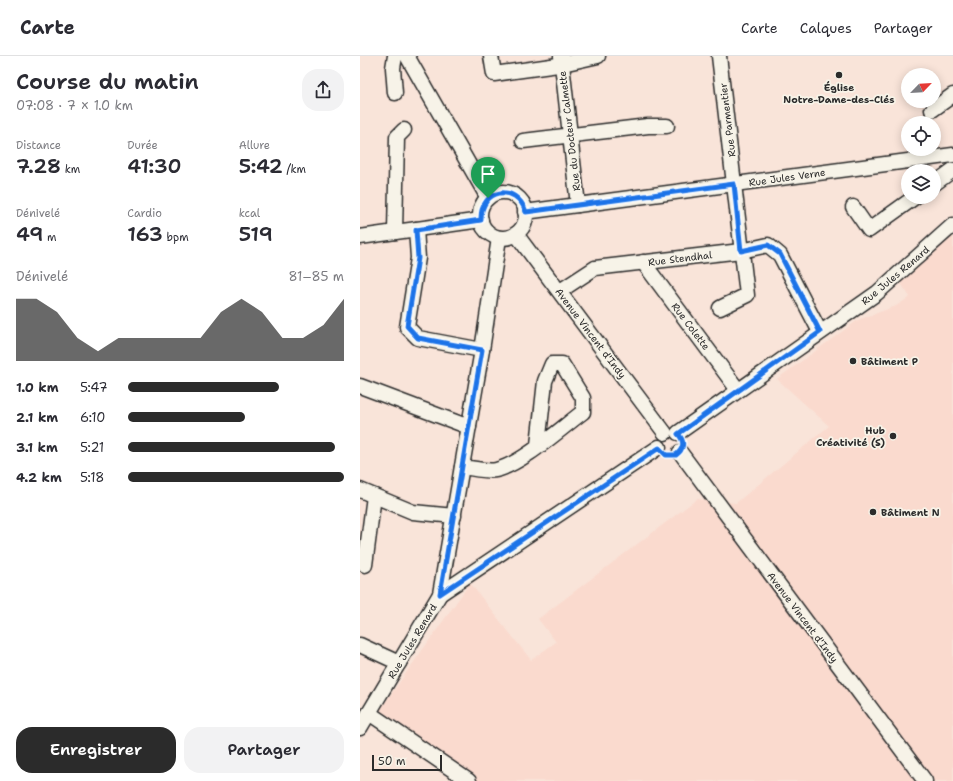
<!DOCTYPE html>
<html lang="fr">
<meta charset="utf-8">
<style>
:root{--surface:#fff;--page:#f2f2f3;--text:#2b2b33;--muted:#7c7c81;--line:#e1e1e2;--accent:#2b2b2b}
body{margin:0;font-family:"Shantell Sans",sans-serif;background:var(--page);color:var(--text);height:100vh;display:flex;flex-direction:column;font-size:15px;white-space:nowrap}
*{box-sizing:border-box;margin:0}
p{font-size:13px;color:var(--muted)}
.icon{flex:none;width:22px;height:22px;fill:none;stroke:currentColor;stroke-width:2;stroke-linecap:round;stroke-linejoin:round}
.map{position:relative;flex:1;overflow:hidden}
.details{display:flex;flex-direction:column;background:var(--surface);width:360px}
.details>*{flex:none}
.needle{width:26px;rotate:65deg}
.fabs{position:absolute;left:541px;top:12px;display:grid;gap:8px}
.fabs a{display:grid;place-items:center;width:40px;height:40px;border-radius:50%;background:var(--surface);box-shadow:0 2px 10px #0003;font-size:20px}
.scale{position:absolute;left:12px;bottom:10px;width:70px;box-sizing:border-box;padding-left:4px;border:2px solid #2b2b2b;border-top:0;font-size:11px;line-height:14px;white-space:nowrap;color:#2b2b2b;-webkit-text-stroke:3px #f7f3e8;paint-order:stroke}
.pin{position:absolute;display:grid;place-items:center;width:34px;height:34px;color:#fff;margin:-41px -17px;border-radius:50% 50% 50% 0;rotate:-45deg;box-shadow:0 0 4px #0007}
.pin .icon{rotate:45deg}
.round{display:grid;place-items:center;flex:none;width:42px;height:42px;border-radius:16px;background:var(--page)}
.summary{display:flex;align-items:center;justify-content:space-between;height:68px;padding:0 16px}
h1{font-size:22px;font-weight:600;line-height:30px}
.metrics{display:grid;grid-template-columns:repeat(3,1fr);gap:6px;height:68px;padding:4px 16px}
.metrics div{display:grid;align-content:center}
.metrics b{font-size:20px;font-weight:600}
.metrics small{font-size:11px;font-weight:400}
.metrics p{font-size:11px}
.chart{height:112px;padding:8px 16px}
.chart p{display:flex;justify-content:space-between}
.chart svg{width:100%;height:72px;margin-top:4px;fill:var(--accent);opacity:.7}
.action{display:flex;gap:8px;margin-top:auto;padding:8px 16px}
.action a{flex:1;height:46px;border-radius:16px;background:var(--accent);color:#fff;font-size:16px;font-weight:600;line-height:46px;text-align:center}
.action a+a{background:var(--page);color:var(--text)}
ul{padding:0 16px;list-style:none;font-size:13px}
li{display:grid;grid-template-columns:64px 48px 1fr;align-items:center;height:30px}
li i{height:10px;border-radius:5px;background:var(--accent)}
header{display:flex;align-items:center;gap:24px;box-sizing:border-box;height:56px;padding:0 20px;background:var(--surface);border-bottom:1px solid var(--line)}
header strong{font-size:19px}
nav{display:flex;gap:22px;margin-inline-start:auto;font-size:14px}
main{display:flex;flex:1;min-height:0}
.map>svg:first-child{display:block}
.built{fill:#fadace}
.lines{fill:none;stroke-linecap:round;stroke-linejoin:round}
.minor-casing{stroke:#2b2b2b;stroke-width:17}
.minor{stroke:#f7f3e8;stroke-width:14}
.route-casing{stroke:#fff;stroke-width:8}
.route{stroke:#1a73e8;stroke-width:5}
.poi-dot{fill:#2b2b2b;stroke:#f7f3e8;stroke-width:1.5}
.labels{text-anchor:middle;stroke-width:3.5;stroke-linejoin:round;paint-order:stroke}
.poi-label{font-size:10px;font-weight:bold;fill:#2b2b2b;stroke:#f7f3e8;text-anchor:start}
.street-label{font-size:10px;fill:#2b2b2b;stroke:#f7f3e8}
</style>
<header>
<strong>Carte</strong>
<nav><a>Carte</a><a>Calques</a><a>Partager</a></nav>
</header>
<main>
<section class="details">
<div class="summary"><div><h1>Course du matin</h1><p>07:08 · 7 × 1.0 km</p></div><a class="round"><svg class="icon" aria-label="share" viewBox="0 0 24 24"><path d="M12 15V3M7 8l5-5 5 5M5 13v7h14v-7"/></svg></a></div>
<div class="metrics">
<div><p>Distance</p><b>7.28<small> km</small></b></div>
<div><p>Durée</p><b>41:30</b></div>
<div><p>Allure</p><b>5:42<small> /km</small></b></div>
</div>
<div class="metrics">
<div><p>Dénivelé</p><b>49<small> m</small></b></div>
<div><p>Cardio</p><b>163<small> bpm</small></b></div>
<div><p>kcal</p><b>519</b></div>
</div>
<div class="chart"><p><span>Dénivelé</span>81–85 m</p>
<svg viewBox="0 0 160 44" preserveAspectRatio="none"><path d="M0 44V6L10 6L20 14L30 30L40 38L50 30L60 30L70 30L80 30L90 30L100 14L110 6L120 14L130 30L140 30L150 22L160 6V44z"/></svg>
</div>
<ul>
<li><b>1.0 km</b>5:47<i style="width:70%"></i></li>
<li><b>2.1 km</b>6:10<i style="width:54%"></i></li>
<li><b>3.1 km</b>5:21<i style="width:96%"></i></li>
<li><b>4.2 km</b>5:18<i style="width:100%"></i></li>
</ul>
<div class="action"><a>Enregistrer</a><a>Partager</a></div>
</section>
<div class="map">
<svg width="593" height="725" viewBox="0 0 593 725">
<rect width="100%" height="100%" fill="#f9e4d9"/>
<filter id="ink" filterUnits="userSpaceOnUse"><feTurbulence type="fractalNoise" baseFrequency=".025" numOctaves="2"/><feDisplacementMap in="SourceGraphic" scale="8" xChannelSelector="R" yChannelSelector="G"/><feConvolveMatrix kernelMatrix="1 2 1 2 8 2 1 2 1" color-interpolation-filters="sRGB"/></filter>
<g filter="url(#ink)">
<path class="built" d="M593,179V725H114L17,658L110,527L171,604L196,586L178,563L337,443L376,447L469,370L417,323L498,264L536,250L550,241L540,226Z"/>
<g class="lines">
<defs>
<g id="minor">
<path d="M35,0L33,12L35,37"/>
<path d="M47,0L128,142"/>
<path d="M131,0L134,18L198,9L238,0"/>
<path d="M201,0L218,149"/>
<path d="M359,0L387,239L360,252"/>
<path d="M572,54L593,39"/>
<path d="M163,85L288,70H307"/>
<path d="M574,128L593,114"/>
<circle cx="143" cy="159" r="23"/>
<path d="M493,151L509,174L555,141"/>
<path d="M165,156L593,99"/>
<path d="M56,173L58,202L47,271L58,282L122,294"/>
<path d="M35,176L37,81L44,74"/>
<path d="M156,178L305,377"/>
<path d="M0,181L121,164"/>
<path d="M283,206L378,334"/>
<path d="M200,235L235,212L381,195L408,189L420,199L460,276"/>
<path d="M0,330L109,371"/>
<path d="M318,377L517,237L593,169"/>
<path d="M320,396L565,725"/>
<path d="M102,411C112,412 127,416 136,414C162,408 200,373 223,356V342L202,308H192L185,325L178,389"/>
<path d="M0,434L53,456L94,460"/>
<path d="M5,509L14,440"/>
<path d="M80,538L122,294L139,182"/>
<path d="M0,589L39,607"/>
<path d="M9,657L109,725"/>
<path d="M0,672L80,538L299,391"/>
</g>
</defs>
<use href="#minor" class="minor-casing"/>
<use href="#minor" class="minor"/>
</g>
</g>
<g class="lines" filter="url(#ink)">
<defs>
<path id="route" d="M374,128L381,195L408,189L420,198L460,276L318,378C325,385 324,393 316,399H306L299,392L80,538L122,294L58,282L47,270L58,202L56,174L121,164C120,133 156,126 166,156Z"/>
</defs>
<use href="#route" class="route-casing"/>
<use href="#route" class="route"/>
</g>
<g class="poi-dot">
<circle cx="479" cy="19" r="4"/>
<circle cx="493" cy="305" r="4"/>
<circle cx="533" cy="380" r="4"/>
<circle cx="513" cy="456" r="4"/>
</g>
<g class="labels">
<g class="poi-label">
<text x="479" y="35" text-anchor="middle">Église<tspan x="479" dy="12">Notre-Dame-des-Clés</tspan></text>
<text x="501" y="309">Bâtiment P</text>
<text x="525" y="378" text-anchor="end">Hub<tspan x="525" dy="12">Créativité (S)</tspan></text>
<text x="521" y="460">Bâtiment N</text>
</g>
<g class="street-label">
<text transform="translate(367 64) rotate(-97)" y="4">Rue Parmentier</text>
<text transform="translate(209 75) rotate(-97)" y="4">Rue du Docteur Calmette</text>
<text transform="translate(427 121) rotate(-8)" y="4">Rue Jules Verne</text>
<text transform="translate(320 202) rotate(-7)" y="4">Rue Stendhal</text>
<text transform="translate(535 219) rotate(-40)" y="4">Rue Jules Renard</text>
<text transform="translate(331 270) rotate(53)" y="4">Rue Colette</text>
<text transform="translate(231 277) rotate(53)" y="4">Avenue Vincent d'Indy</text>
<text transform="translate(443 561) rotate(53)" y="4">Avenue Vincent d'Indy</text>
<text transform="translate(52 585) rotate(-59)" y="4">Rue Jules Renard</text>
</g>
</g>
</svg>
<div class="fabs">
<a><svg class="needle" viewBox="-14 -14 28 28"><path d="M0-13l5 13h-10z" fill="#e53935"/><path d="M0 13l5-13h-10z" fill="#7c7c81"/></svg></a>
<a><svg class="icon" aria-label="locate" viewBox="0 0 24 24"><circle cx="12" cy="12" r="6"/><path d="M12 2v4M12 18v4M2 12h4M18 12h4"/></svg></a>
<a><svg class="icon" aria-label="layers" viewBox="0 0 24 24"><path d="M12 4l9 5-9 5-9-5zM3 14l9 5 9-5"/></svg></a>
</div>
<div class="scale">50 m</div>
<div class="pin" style="left:128px;top:142px;background:#1e9e55"><svg class="icon" aria-label="arrive" viewBox="0 0 24 24"><path d="M6 21V4h12l-3 4 3 4H6"/></svg></div>
</div>
</main>
